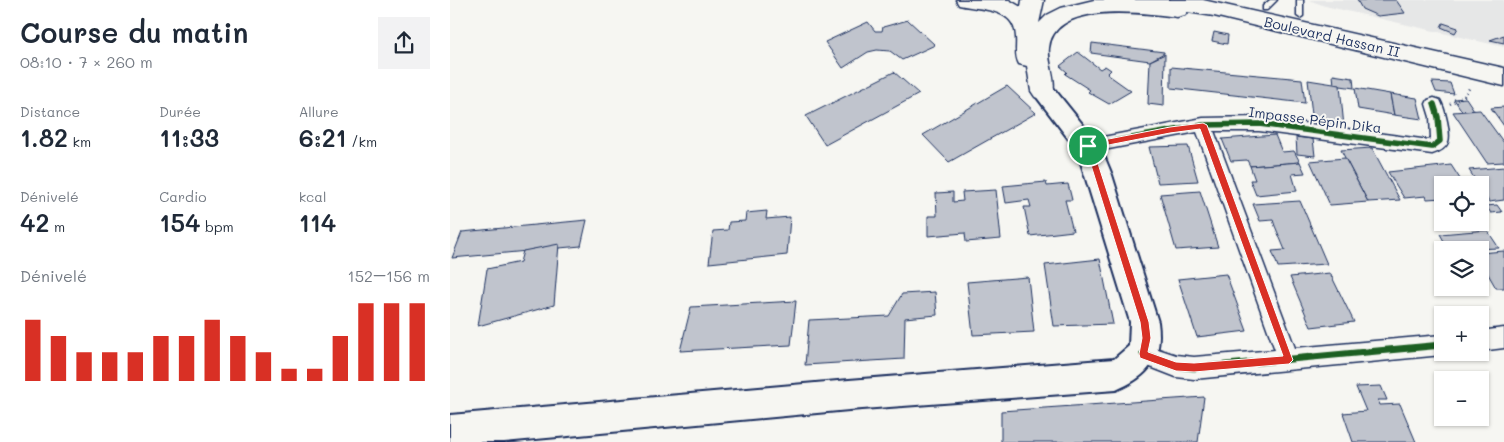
<!DOCTYPE html>
<html lang="fr">
<meta charset="utf-8">
<style>
:root{--surface:#fff;--page:#f2f2f3;--text:#1f2937;--muted:#747a83;--accent:#d93025}
body{margin:0;font-family:Mali,sans-serif;background:var(--page);color:var(--text);height:100vh;display:flex;flex-direction:column;font-size:19px;white-space:nowrap}
*{box-sizing:border-box;margin:0}
p{font-size:16px;color:var(--muted)}
.icon{flex:none;width:28px;height:28px;fill:none;stroke:currentColor;stroke-width:2;stroke-linecap:round;stroke-linejoin:round}
.map{position:relative;flex:1;overflow:hidden}
.details{display:flex;flex-direction:column;background:var(--surface);width:450px}
.details>*{flex:none}
.buttons{position:absolute;left:984px;top:176px;display:grid;gap:10px}
.buttons a{display:grid;place-items:center;width:55px;height:55px;border-radius:0px;background:var(--surface);box-shadow:0 1px 4px #0004;font-size:25px}
.pin{position:absolute;display:grid;place-items:center;width:42px;height:42px;color:#fff;margin:-21px;border:2px solid #fff;border-radius:50%;box-shadow:0 1px 5px #0007}
.round{display:grid;place-items:center;flex:none;width:52px;height:52px;border-radius:0px;background:var(--page)}
.head{display:flex;align-items:center;justify-content:space-between;height:85px;padding:0 20px}
h1{font-size:28px;font-weight:600;line-height:38px}
.metrics{display:grid;grid-template-columns:repeat(3,1fr);gap:8px;height:85px;padding:5px 20px}
.metrics div{display:grid;align-content:center}
.metrics b{font-size:25px;font-weight:600}
.metrics small{font-size:14px;font-weight:400}
.metrics p{font-size:14px}
.chart{height:140px;padding:10px 20px}
.chart p{display:flex;justify-content:space-between}
.chart svg{width:100%;height:90px;margin-top:5px;stroke:var(--accent);stroke-width:6}
main{display:flex;flex:1;min-height:0}
.map>svg:first-child{display:block}
.built{fill:#e6e7e7}
.building{fill:#c0c4cd;stroke:#1b2f5e}
.lines{fill:none;stroke-linecap:round;stroke-linejoin:round}
.service-casing{stroke:#1b2f5e;stroke-width:3}
.minor-casing{stroke:#1b2f5e;stroke-width:3}
.secondary-casing{stroke:#1b2f5e;stroke-width:4}
.primary-casing{stroke:#1b2f5e;stroke-width:3}
.path{stroke:#1b2f5e;stroke-width:2.5;stroke-dasharray:1 3;stroke-linecap:butt}
.service{fill:#f6f6f2;fill-rule:evenodd}
.minor{fill:#f6f6f2;fill-rule:evenodd}
.secondary{fill:#f6f6f2;fill-rule:evenodd}
.primary{fill:#f6f6f2;fill-rule:evenodd}
.cycleway-far1-casing{stroke:#f6f6f2;stroke-width:8}
.cycleway-casing{stroke:#f6f6f2;stroke-width:10}
.cycleway-far1{stroke:#1b5e20;stroke-width:5.5}
.cycleway{stroke:#1b5e20;stroke-width:7}
.route{fill:#d93025;stroke:#fff;fill-rule:evenodd}
.labels{text-anchor:middle;stroke-width:4;stroke-linejoin:round;paint-order:stroke}
.street-label{font-size:14px;fill:#1b2f5e;stroke:#f6f6f2}
</style>
<main>
<section class="details">
<div class="head"><div><h1>Course du matin</h1><p>08:10 · 7 × 260 m</p></div><a class="round"><svg class="icon" aria-label="share" viewBox="0 0 24 24"><path d="M12 15V3M7 8l5-5 5 5M5 13v7h14v-7"/></svg></a></div>
<div class="metrics">
<div><p>Distance</p><b>1.82<small> km</small></b></div>
<div><p>Durée</p><b>11:33</b></div>
<div><p>Allure</p><b>6:21<small> /km</small></b></div>
</div>
<div class="metrics">
<div><p>Dénivelé</p><b>42<small> m</small></b></div>
<div><p>Cardio</p><b>154<small> bpm</small></b></div>
<div><p>kcal</p><b>114</b></div>
</div>
<div class="chart"><p><span>Dénivelé</span>152–156 m</p>
<svg viewBox="0 0 160 44" preserveAspectRatio="none"><path d="M5 44V14M15 44V22M25 44V30M35 44V30M45 44V30M55 44V22M65 44V22M75 44V14M85 44V22M95 44V30M105 44V38M115 44V38M125 44V22M135 44V6M145 44V6M155 44V6"/></svg>
</div>
</section>
<div class="map">
<svg width="1054" height="442" viewBox="0 0 1054 442">
<rect width="100%" height="100%" fill="#f6f6f2"/>
<filter id="ink" filterUnits="userSpaceOnUse"><feTurbulence type="fractalNoise" baseFrequency=".02" numOctaves="2"/><feDisplacementMap in="SourceGraphic" scale="10" xChannelSelector="R" yChannelSelector="G"/><feConvolveMatrix kernelMatrix="1 2 1 2 8 2 1 2 1" color-interpolation-filters="sRGB"/></filter>
<g filter="url(#ink)">
<path class="built" d="M859,0H1054V47L875,6Z"/>
<g class="building">
<path d="M907,0H946L955,13L928,16L912,9Z"/>
<path d="M458,20L485,45L452,60L440,51L427,50L418,52L393,68L375,42L418,22L425,31H432L433,27Z"/>
<path d="M993,23L1008,28L1005,33L991,27Z"/>
<path d="M764,32L778,35L777,44L762,41Z"/>
<path d="M1054,35V43L1040,40Z"/>
<path d="M642,43L714,52V53L700,61L641,53Z"/>
<path d="M628,52L650,69L655,66L661,70L657,74L681,91L659,104L638,92L640,90L615,74L617,72L610,66Z"/>
<path d="M715,54L714,106L698,104L700,61Z"/>
<path d="M721,67L852,79L855,103L721,88Z"/>
<path d="M444,72L469,94L375,145L356,116Z"/>
<path d="M883,75L903,78L904,88L884,85Z"/>
<path d="M858,80L890,85L894,127L863,123Z"/>
<path d="M982,82L1000,83L1004,94L986,92Z"/>
<path d="M557,86L586,113L499,162L473,135Z"/>
<path d="M905,88L940,94L944,115L908,109Z"/>
<path d="M940,94L967,98L972,119L944,115Z"/>
<path d="M1016,98L1024,110L1012,111L1004,99Z"/>
<path d="M1054,107V126L1041,108Z"/>
<path d="M1030,110L1054,143V162L1037,163L1003,112Z"/>
<path d="M825,135L832,152L844,151L850,162L800,166L797,160L781,161L772,139Z"/>
<path d="M846,137L863,139L865,156L847,154Z"/>
<path d="M738,146L748,181L708,183L699,147Z"/>
<path d="M922,148L950,200L918,202L891,150Z"/>
<path d="M895,158L918,202L880,205L860,161Z"/>
<path d="M850,162L855,173L842,174L847,191L806,195L800,180H805L800,166Z"/>
<path d="M1001,165L1014,185H992V198L977,199L976,196L954,198L938,172Z"/>
<path d="M1054,167V200L1039,202L1019,170Z"/>
<path d="M596,182L597,186L618,184L622,200H615L623,231L580,236L574,207H581L579,200L556,203L553,186Z"/>
<path d="M546,190L551,239L516,242L515,233L478,236V216H487L486,193L503,192V202L513,201L512,192Z"/>
<path d="M750,191L768,247L726,250L710,194Z"/>
<path d="M850,201L877,264L828,267L822,251L835,250L825,226L823,220L810,221L803,204Z"/>
<path d="M1047,205L1052,212L1041,213L1036,206Z"/>
<path d="M317,211L316,219L340,217L337,255L259,263L263,231L278,230L279,222L295,221L296,213Z"/>
<path d="M137,220L131,246L2,258L12,232Z"/>
<path d="M1037,230L1049,248L999,250L990,234Z"/>
<path d="M109,244L104,305L28,326L37,269L70,262L73,251Z"/>
<path d="M1054,251V288H1046L1030,260V253Z"/>
<path d="M650,259L663,324L604,326L595,265Z"/>
<path d="M1030,266L1038,279L1030,280Z"/>
<path d="M880,273L904,322L861,327L840,277Z"/>
<path d="M776,274L797,331L747,337L728,279Z"/>
<path d="M578,277L584,332L523,335L517,282Z"/>
<path d="M485,292L487,315L455,318L454,359L355,365L359,320L439,316L452,294Z"/>
<path d="M346,301L341,345L230,351L241,307Z"/>
<path d="M931,386L937,400H928L930,405L950,404L966,442H903L893,413L916,411L906,387Z"/>
<path d="M754,397L748,442H551V411Z"/>
</g>
<g class="lines">
<defs>
<g id="service">
<path d="M820,0H827L817,10H813V6Z"/>
<path d="M847,0H853V16L850,18L847,16Z"/>
</g>
<g id="minor">
<path d="M984,98L990,100C995,109 1001,133 998,142C996,149 988,152 982,154L809,131H764L845,348L992,335V352H999L992,355L744,379L726,377L685,361L682,354L685,347L693,344L726,355L744,357L825,350L747,132L638,153L632,151L629,146L632,141L753,118L809,117L979,140L981,138L980,117L976,104L978,100Z"/>
<path d="M1054,328V348L1030,351V331Z"/>
</g>
<path id="secondary" d="M593,83L601,85L650,146L662,175L708,322C713,359 699,376 666,390L399,410L54,442H0V415L399,380L664,359L679,346L680,322L627,150L582,91L585,85Z"/>
<path id="primary" d="M506,0H559L571,7L572,0H594L589,23L597,15L611,8L644,0H753L1054,68V86L764,16L737,12L735,15L727,17C695,13 604,0 599,48C597,64 609,83 601,97L593,100L585,97L581,91L577,66L569,64C564,55 567,47 566,37C565,7 529,10 509,5Z"/>
</defs>
<use href="#service" class="service-casing"/>
<use href="#minor" class="minor-casing"/>
<use href="#secondary" class="secondary-casing"/>
<use href="#primary" class="primary-casing"/>
<path class="path" d="M1000,104L1014,96L1020,87"/>
<use href="#service" class="service"/>
<use href="#minor" class="minor"/>
<use href="#secondary" class="secondary"/>
<use href="#primary" class="primary"/>
<defs>
<path id="cycleway-far1" d="M638,146L753,125L809,124L982,147L990,141L988,117L984,104"/>
<path id="cycleway" d="M693,354L726,366L744,368L992,345"/>
</defs>
<use href="#cycleway-far1" class="cycleway-far1-casing"/>
<use href="#cycleway" class="cycleway-casing"/>
<use href="#cycleway-far1" class="cycleway-far1"/>
<use href="#cycleway" class="cycleway"/>
</g>
</g>
<path class="route" d="M753,123L757,125L843,360L839,364L744,372L726,371L690,358L689,354L692,338L690,322L635,146L638,143L720,127ZM750,129L833,356L744,363L726,362L698,352L701,338L699,322L643,148L720,133Z"/>
<g class="labels">
<g class="street-label">
<text transform="translate(882 37) rotate(13)" y="5">Boulevard Hassan II</text>
<text transform="translate(865 120) rotate(7)" y="5">Impasse Pépin Dika</text>
</g>
</g>
</svg>
<div class="buttons">
<a><svg class="icon" aria-label="locate" viewBox="0 0 24 24"><circle cx="12" cy="12" r="6"/><path d="M12 2v4M12 18v4M2 12h4M18 12h4"/></svg></a>
<a><svg class="icon" aria-label="layers" viewBox="0 0 24 24"><path d="M12 4l9 5-9 5-9-5zM3 14l9 5 9-5"/></svg></a>
<a>+</a>
<a>−</a>
</div>
<div class="pin" style="left:638px;top:146px;background:#1e9e55"><svg class="icon" aria-label="arrive" viewBox="0 0 24 24"><path d="M6 21V4h12l-3 4 3 4H6"/></svg></div>
</div>
</main>
